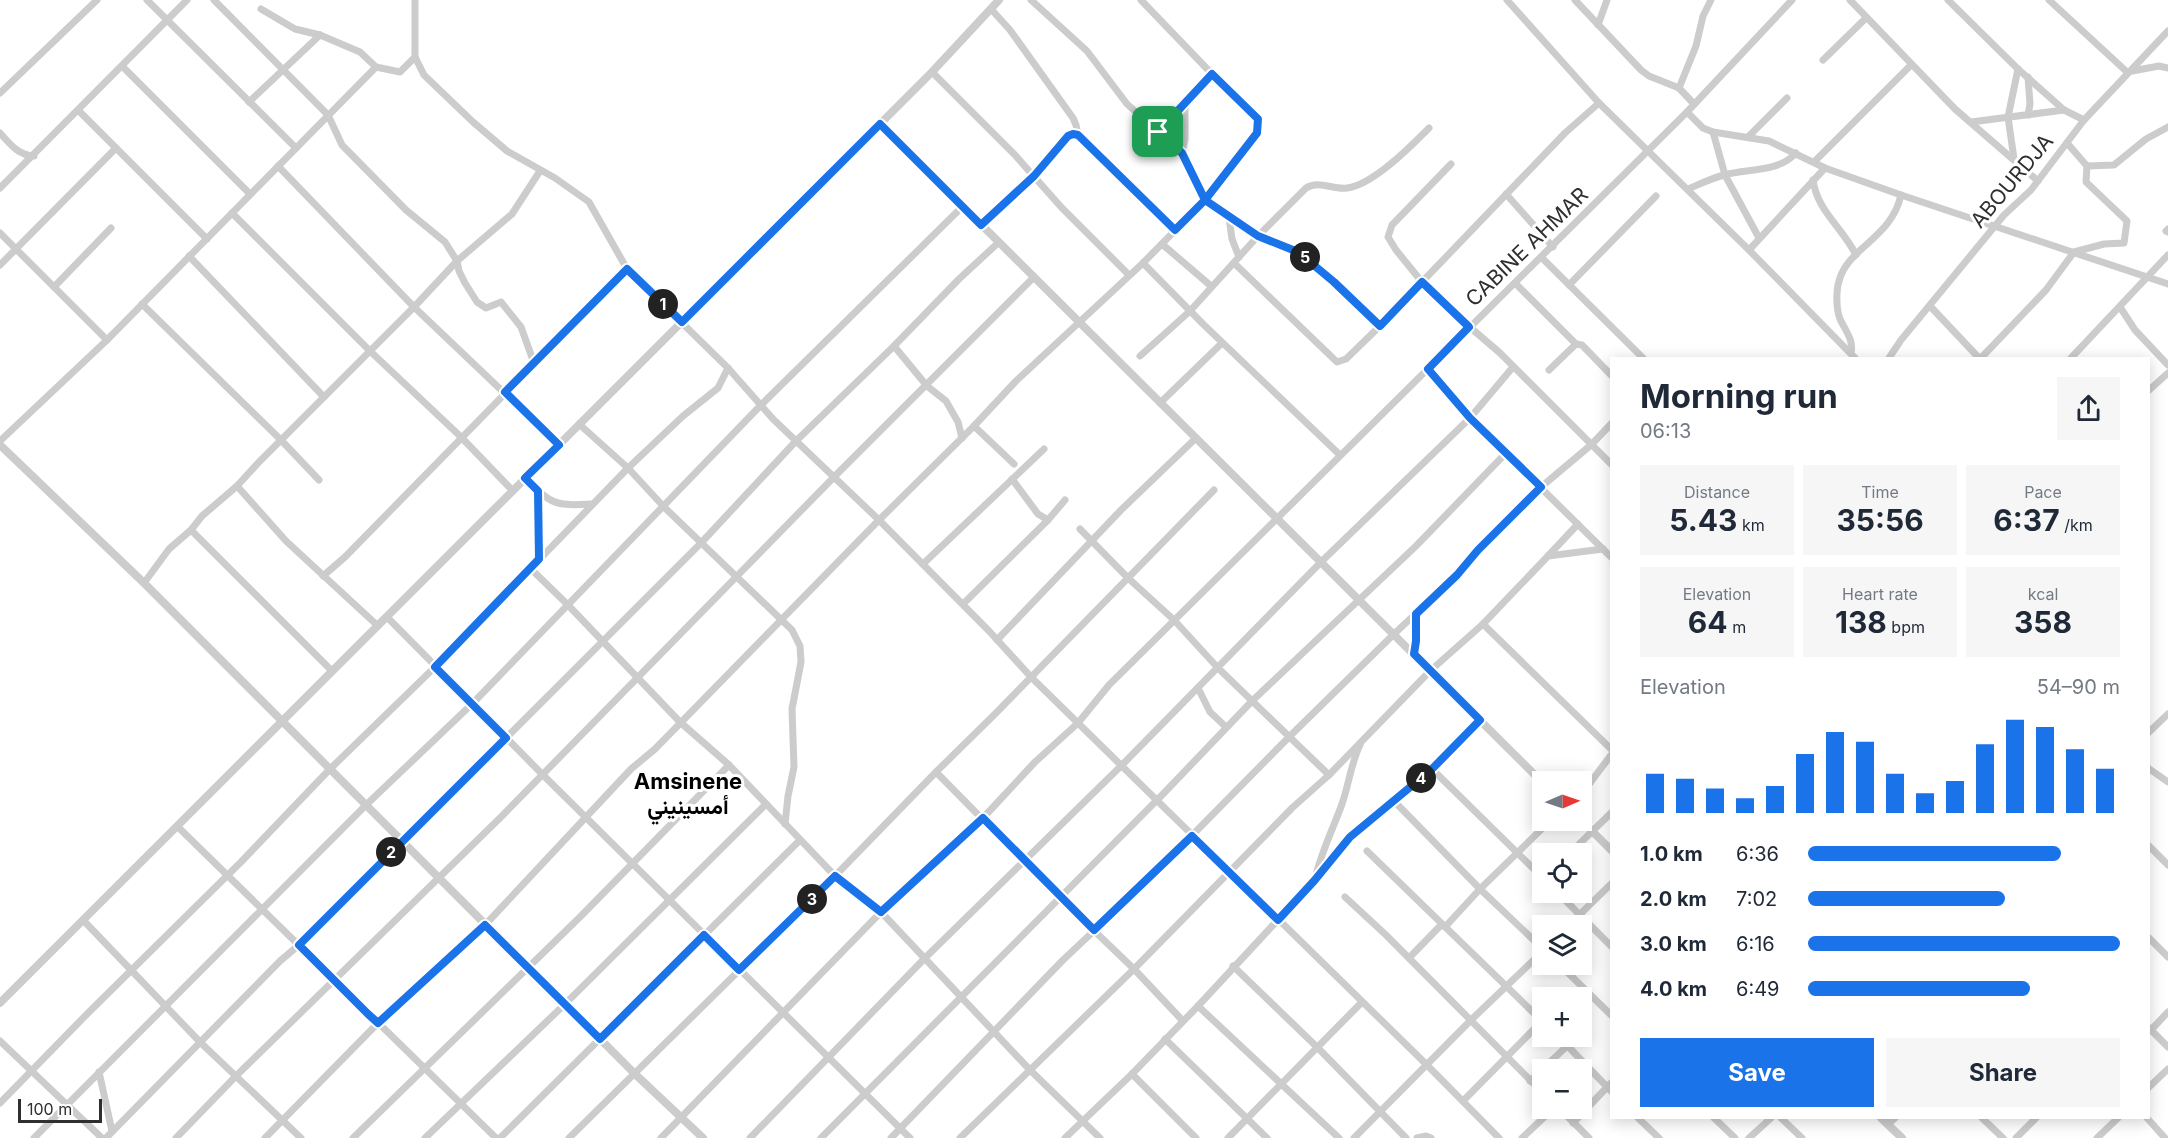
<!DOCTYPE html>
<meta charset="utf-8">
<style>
:root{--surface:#fff;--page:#f6f6f7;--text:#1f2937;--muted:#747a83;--accent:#1a73e8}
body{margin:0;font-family:Inter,Vazirmatn,sans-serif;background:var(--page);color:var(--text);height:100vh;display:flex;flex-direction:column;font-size:22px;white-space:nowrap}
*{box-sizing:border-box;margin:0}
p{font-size:20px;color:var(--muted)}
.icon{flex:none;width:33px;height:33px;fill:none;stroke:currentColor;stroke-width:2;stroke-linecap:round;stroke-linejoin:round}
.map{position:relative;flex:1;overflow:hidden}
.panel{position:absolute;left:1610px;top:357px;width:540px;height:762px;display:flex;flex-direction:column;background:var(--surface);border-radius:0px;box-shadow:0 3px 15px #0003}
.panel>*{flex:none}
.needle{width:39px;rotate:88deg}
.fabs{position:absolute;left:1532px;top:771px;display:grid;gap:12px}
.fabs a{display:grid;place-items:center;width:60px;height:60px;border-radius:0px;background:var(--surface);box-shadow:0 3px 15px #0003;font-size:30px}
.scale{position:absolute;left:18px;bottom:15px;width:84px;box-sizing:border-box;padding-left:6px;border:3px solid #2f2f2f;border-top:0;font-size:16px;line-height:21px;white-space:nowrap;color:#2f2f2f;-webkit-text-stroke:4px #fff;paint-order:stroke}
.pin{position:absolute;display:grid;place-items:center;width:51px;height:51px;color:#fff;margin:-26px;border-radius:12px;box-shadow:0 3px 9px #0006}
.km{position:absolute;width:30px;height:30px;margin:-15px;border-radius:50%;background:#222;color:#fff;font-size:16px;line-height:30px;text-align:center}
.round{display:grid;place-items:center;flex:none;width:63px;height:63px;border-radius:0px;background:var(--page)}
.overview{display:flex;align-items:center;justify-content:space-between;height:102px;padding:0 30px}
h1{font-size:33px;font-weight:700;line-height:45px}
.figures{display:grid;grid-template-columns:repeat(3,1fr);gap:9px;height:102px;padding:6px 30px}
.figures div{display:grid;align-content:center;border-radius:0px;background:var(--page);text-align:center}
.figures b{font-size:30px;font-weight:700}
.figures small{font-size:16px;font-weight:400}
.figures p{font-size:16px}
.chart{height:168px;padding:12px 30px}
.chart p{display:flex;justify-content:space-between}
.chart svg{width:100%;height:108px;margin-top:6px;stroke:var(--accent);stroke-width:6}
.button{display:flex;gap:12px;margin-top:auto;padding:12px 30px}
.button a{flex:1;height:69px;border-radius:0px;background:var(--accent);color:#fff;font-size:24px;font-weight:700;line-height:69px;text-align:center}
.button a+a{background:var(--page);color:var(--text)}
ul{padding:0 30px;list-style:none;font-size:20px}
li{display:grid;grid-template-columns:96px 72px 1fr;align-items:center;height:45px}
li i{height:15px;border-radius:8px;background:var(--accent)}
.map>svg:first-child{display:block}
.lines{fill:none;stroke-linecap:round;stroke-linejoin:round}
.minor{stroke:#ccc;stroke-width:7}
.tertiary{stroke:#ccc;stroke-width:8}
.route-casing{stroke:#fff;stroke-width:12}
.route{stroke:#1a73e8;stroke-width:8}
.labels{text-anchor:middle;stroke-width:6;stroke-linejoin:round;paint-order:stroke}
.street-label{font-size:21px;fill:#2f2f2f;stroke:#fff}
.neighbourhood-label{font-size:22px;font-weight:bold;fill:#000;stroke:#fff}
</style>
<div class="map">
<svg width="2168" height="1138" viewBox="0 0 2168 1138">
<rect width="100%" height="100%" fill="#fff"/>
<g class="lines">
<g class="minor">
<path d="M147,0L296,148"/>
<path d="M214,0L328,115L342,145L406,210L445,242L457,261L459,271L465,283L477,302L486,308L501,302L521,327L534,363"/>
<path d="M415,0V57L424,75L473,122L507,151L555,178L589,202L627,269L728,368L773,419L879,520L990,632L1031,677L1427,1065L1499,1138"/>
<path d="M1031,0L1087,51L1127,104L1182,153L1205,200L1258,236L1298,252L1334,282L1380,326L1422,282L1443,304L1500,353L1611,464"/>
<path d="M1141,0L1212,74L1158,132"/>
<path d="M1507,0L1599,103L1749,250L1855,358"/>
<path d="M1575,0L1641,70L1649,76L1679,88L1694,104"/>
<path d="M1850,0L1955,109L2038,181"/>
<path d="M1948,0L2018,69L2064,110L2084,120"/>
<path d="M2049,0L2127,72L2159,66L2168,68"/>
<path d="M261,9L295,29L320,35L360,52L376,67L400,72L415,57"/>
<path d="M991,9L1010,30L1073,118L1076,125L1078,135"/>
<path d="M1598,25L1607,0"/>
<path d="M1823,60L1866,18"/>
<path d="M122,66L250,194"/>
<path d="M932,72L1015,155L1062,208L1129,275"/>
<path d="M2028,77L2030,104L2028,115"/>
<path d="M1679,88L1696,46L1703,16L1711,0"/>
<path d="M0,93L97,0"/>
<path d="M249,102L320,35"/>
<path d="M78,110L207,239"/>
<path d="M1687,112L1703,128L1713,132L1769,141L1825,168L1901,195L2168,284"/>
<path d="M1971,122L2064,110"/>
<path d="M1713,132L1725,175L1759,238"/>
<path d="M0,133C10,144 18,155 34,156"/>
<path d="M1748,137L1787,98"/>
<path d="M2067,143L2087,166"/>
<path d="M1182,153L1185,139V103"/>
<path d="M2014,159L2008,117L2018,69"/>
<path d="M1814,162L1911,65"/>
<path d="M1451,164L1392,225L1388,237L1396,250L1422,282L1565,133L1599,103"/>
<path d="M278,166L414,307L559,445"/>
<path d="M1813,180C1817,211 1843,228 1856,255"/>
<path d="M0,188L187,0"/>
<path d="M1688,189C1700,184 1712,178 1724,175C1748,168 1778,173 1796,153"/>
<path d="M1506,194L1553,247"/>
<path d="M232,213L370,351L461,437L513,491"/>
<path d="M1229,218L1232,239L1239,257"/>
<path d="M981,225L1034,176L1068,136L1073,134L1078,135L1175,230"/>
<path d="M2168,229L2166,231L2168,232"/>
<path d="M0,233L107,340"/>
<path d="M1162,244L1211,286"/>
<path d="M1749,250L1825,168"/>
<path d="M189,256L324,397"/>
<path d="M1542,258L1643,358"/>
<path d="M1143,263L1203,324L1340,455"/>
<path d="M1234,263L1337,362L1346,359L1380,326"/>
<path d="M0,265L116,148"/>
<path d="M1515,283L1576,344"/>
<path d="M1569,285L1656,196"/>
<path d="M54,287L111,228"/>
<path d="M142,304L281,440L319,480"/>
<path d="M1930,306L1979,358"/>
<path d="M2120,307L2135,330L2168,365"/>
<path d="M894,346L927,386L946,401L958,422L962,438"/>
<path d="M1851,353C1854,340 1845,330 1840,319C1836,309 1836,291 1839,281C1848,247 1891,239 1901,195"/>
<path d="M1140,356L1190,311L1258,236L1306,188C1319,180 1333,190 1347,188C1373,185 1411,146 1429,128"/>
<path d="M1889,358L1901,340L2004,215L2031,190L2084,120L2168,31"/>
<path d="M1981,358L2046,290L2074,252L2104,244L2124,243L2127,221L2086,182L2087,166L2114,165L2146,139L2168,127"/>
<path d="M2071,358L2168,255"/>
<path d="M1428,369L1470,418L1611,557"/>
<path d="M1549,370L1576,344L1582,345L1611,375"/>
<path d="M2148,391L2168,373"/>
<path d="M1160,403L1222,343"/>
<path d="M579,424L628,468L664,507L792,630L800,646L801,662L792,709L794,767L788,796L785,824"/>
<path d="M974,426L1014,464"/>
<path d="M0,441L107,340L376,67"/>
<path d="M525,478C552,505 555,506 592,504"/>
<path d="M1012,479L1038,514L1048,520"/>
<path d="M237,486L286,541L378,626"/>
<path d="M538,491L539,559"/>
<path d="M1080,529L1128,578L1174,620L1218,668L1329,775"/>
<path d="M191,530L332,671"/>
<path d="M1548,556L1578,524"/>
<path d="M923,564L1044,449"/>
<path d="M530,568L567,604L680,722L729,765L835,876L881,912L983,818L1035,762L1078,723L1109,685L1687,112L1792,0"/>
<path d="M323,576L345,557L627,269"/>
<path d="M144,583L169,549L191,530L202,516L237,486L259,462L414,307L457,261L512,214L540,171"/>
<path d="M963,604L1048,520L1065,500"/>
<path d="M387,617L543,775L910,1138"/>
<path d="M1483,624L1548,556L1603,549"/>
<path d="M997,640L1121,510L1196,438"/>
<path d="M1414,654L1416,641V613"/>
<path d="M1198,688L1210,712L1226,727"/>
<path d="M2148,733L2168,714"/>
<path d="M2148,768L2168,782"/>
<path d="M1432,769L1542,877"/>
<path d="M936,772L1059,897L1134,969L1182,1020"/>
<path d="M1581,795L1611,755"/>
<path d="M1394,801L1480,889L1542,948"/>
<path d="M177,826L496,1138"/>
<path d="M2148,845L2168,865"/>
<path d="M1367,851L1542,1021"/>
<path d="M1569,854L1611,813"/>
<path d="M1315,879C1321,852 1333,829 1342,804C1349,784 1351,763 1360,745"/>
<path d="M1557,892L1611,946"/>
<path d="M1345,897L1386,935L1542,1092"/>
<path d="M83,920L201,1043L301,1138"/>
<path d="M1568,926L1611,884"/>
<path d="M1445,927L1480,889L1551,820"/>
<path d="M2148,937L2168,957"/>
<path d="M1409,958L1442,924"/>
<path d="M1559,964L1611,1015"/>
<path d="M1233,966L1318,1048L1406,1138"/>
<path d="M1198,1006L1339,1138"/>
<path d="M2148,1027L2168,1047"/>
<path d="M2151,1030L2168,1012"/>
<path d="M1558,1036L1611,1091"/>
<path d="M1165,1039L1267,1138"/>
<path d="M0,1041L102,1138"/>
<path d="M99,1072L112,1131"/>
<path d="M1132,1074L1196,1138"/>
<path d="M1530,1081L1567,1046"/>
<path d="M2148,1088L2168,1069"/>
<path d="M1463,1101L1542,1021"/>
<path d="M0,1103L87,1014L241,862L329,770L435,667L628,468L683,416L718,388L728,368"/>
<path d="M1559,1108L1589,1138"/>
<path d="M1638,1118L1659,1138"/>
<path d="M1714,1118L1735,1138"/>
<path d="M1781,1118L1802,1138"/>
<path d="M1982,1118L2003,1138"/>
<path d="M2147,1118L2165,1138"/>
<path d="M1573,1123L1611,1083"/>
<path d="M1888,1124L1895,1118"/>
<path d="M34,1138L366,805L472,704L761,405L963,206"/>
<path d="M106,1138L280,961L299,945L701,543L796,441L894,346L959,279L999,242"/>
<path d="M176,1138L236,1076L502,816L834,477L1034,277"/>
<path d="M265,1138L378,1023L485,925L631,769L655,749L879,520L974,426L1016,381L1143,263L1205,200L1257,133L1258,119L1212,74"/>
<path d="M353,1138L580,917L729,765"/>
<path d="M425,1138L565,1004L766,804"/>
<path d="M500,1138L800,840"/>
<path d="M569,1138L835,876L936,772L996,713L1214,490"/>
<path d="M661,1138L881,912L1030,1070L1100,1138"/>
<path d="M750,1138L925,958L1122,765L1321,562L1470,418L1513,367"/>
<path d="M821,1138L1165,792L1252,701L1416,546L1506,453"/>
<path d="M891,1138L1063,960L1148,880L1290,736L1394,634L1457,575L1478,550L1528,498L1591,445L1611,424"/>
<path d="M960,1138L1134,969L1292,808L1329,775L1430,671L1483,624L1611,749"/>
<path d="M1065,1138L1132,1074L1198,1006L1314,881L1350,837L1432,769L1480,720"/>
<path d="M1228,1138L1362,1002"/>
<path d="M1354,1138L1471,1020L1542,952"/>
<path d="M1417,1138L1426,1136L1431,1138"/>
<path d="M1522,1138L1554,1108"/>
<path d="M1749,1138L1771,1118"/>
<path d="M2016,1138L2036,1118"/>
<path d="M2097,1138L2118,1118"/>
</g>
<g class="tertiary">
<path d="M880,124L1542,782"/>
<path d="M0,445L144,583L635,1074L703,1138"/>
<path d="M1581,820L1611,850"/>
<path d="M0,1003L932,72L999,0"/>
<path d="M1881,1118L1902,1138"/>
</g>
</g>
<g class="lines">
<defs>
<path id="route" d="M1158,132L1182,153L1205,200L1175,230L1078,135L1073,134L1068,136L1034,176L981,225L880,124L682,322L627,269L505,392L559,445L525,478L538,491L539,559L435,667L506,738L299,945L368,1014L378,1023L485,925L600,1039L704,935L739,970L835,876L881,912L983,818L1094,930L1192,836L1278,920L1314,881L1350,837L1432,769L1480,720L1414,654L1416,641V614L1457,575L1478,550L1541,487L1470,418L1428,369L1469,327L1422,282L1380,326L1334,282L1298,252L1258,236L1205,200L1257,133L1258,119L1212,74L1158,132"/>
</defs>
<use href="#route" class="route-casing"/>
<use href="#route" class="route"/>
</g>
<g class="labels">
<g class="street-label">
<text transform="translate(2012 181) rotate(-50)" y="7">ABOURDJA</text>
<text transform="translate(1527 247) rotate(-44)" y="7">CABINE AHMAR</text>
</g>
<g class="neighbourhood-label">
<text x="688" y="789">Amsinene<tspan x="688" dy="25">أمسينيني</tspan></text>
</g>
</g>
</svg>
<div class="fabs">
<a><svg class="needle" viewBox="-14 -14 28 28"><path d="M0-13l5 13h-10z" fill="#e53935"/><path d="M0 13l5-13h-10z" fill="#747a83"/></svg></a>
<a><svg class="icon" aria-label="locate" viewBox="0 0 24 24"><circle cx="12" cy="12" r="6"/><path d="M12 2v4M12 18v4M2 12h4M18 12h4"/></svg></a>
<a><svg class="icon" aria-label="layers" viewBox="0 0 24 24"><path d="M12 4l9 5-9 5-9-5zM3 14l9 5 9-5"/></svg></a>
<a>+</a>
<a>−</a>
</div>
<div class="scale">100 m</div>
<div class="pin" style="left:1158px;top:132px;background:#1e9e55"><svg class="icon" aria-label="arrive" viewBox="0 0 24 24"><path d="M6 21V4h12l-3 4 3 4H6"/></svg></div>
<b class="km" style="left:663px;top:304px">1</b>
<b class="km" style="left:391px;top:852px">2</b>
<b class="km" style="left:812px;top:899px">3</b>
<b class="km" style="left:1421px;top:778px">4</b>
<b class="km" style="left:1305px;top:257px">5</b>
<section class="panel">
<div class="overview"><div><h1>Morning run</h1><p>06:13</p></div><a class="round"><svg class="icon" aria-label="share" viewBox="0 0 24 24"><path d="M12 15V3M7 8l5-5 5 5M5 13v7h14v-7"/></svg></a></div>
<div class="figures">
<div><p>Distance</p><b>5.43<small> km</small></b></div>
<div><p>Time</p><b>35:56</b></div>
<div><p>Pace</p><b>6:37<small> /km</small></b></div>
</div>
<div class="figures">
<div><p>Elevation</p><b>64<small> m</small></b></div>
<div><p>Heart rate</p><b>138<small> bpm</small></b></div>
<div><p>kcal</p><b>358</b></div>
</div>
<div class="chart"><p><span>Elevation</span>54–90 m</p>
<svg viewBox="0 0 160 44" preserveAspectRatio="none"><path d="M5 44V28M15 44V30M25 44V34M35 44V38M45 44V33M55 44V20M65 44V11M75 44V15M85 44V28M95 44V36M105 44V31M115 44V16M125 44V6M135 44V9M145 44V18M155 44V26"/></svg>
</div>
<ul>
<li><b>1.0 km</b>6:36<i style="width:81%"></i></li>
<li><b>2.0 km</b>7:02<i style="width:63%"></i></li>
<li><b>3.0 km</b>6:16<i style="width:100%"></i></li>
<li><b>4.0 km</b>6:49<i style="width:71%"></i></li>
</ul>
<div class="button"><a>Save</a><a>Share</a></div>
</section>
</div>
